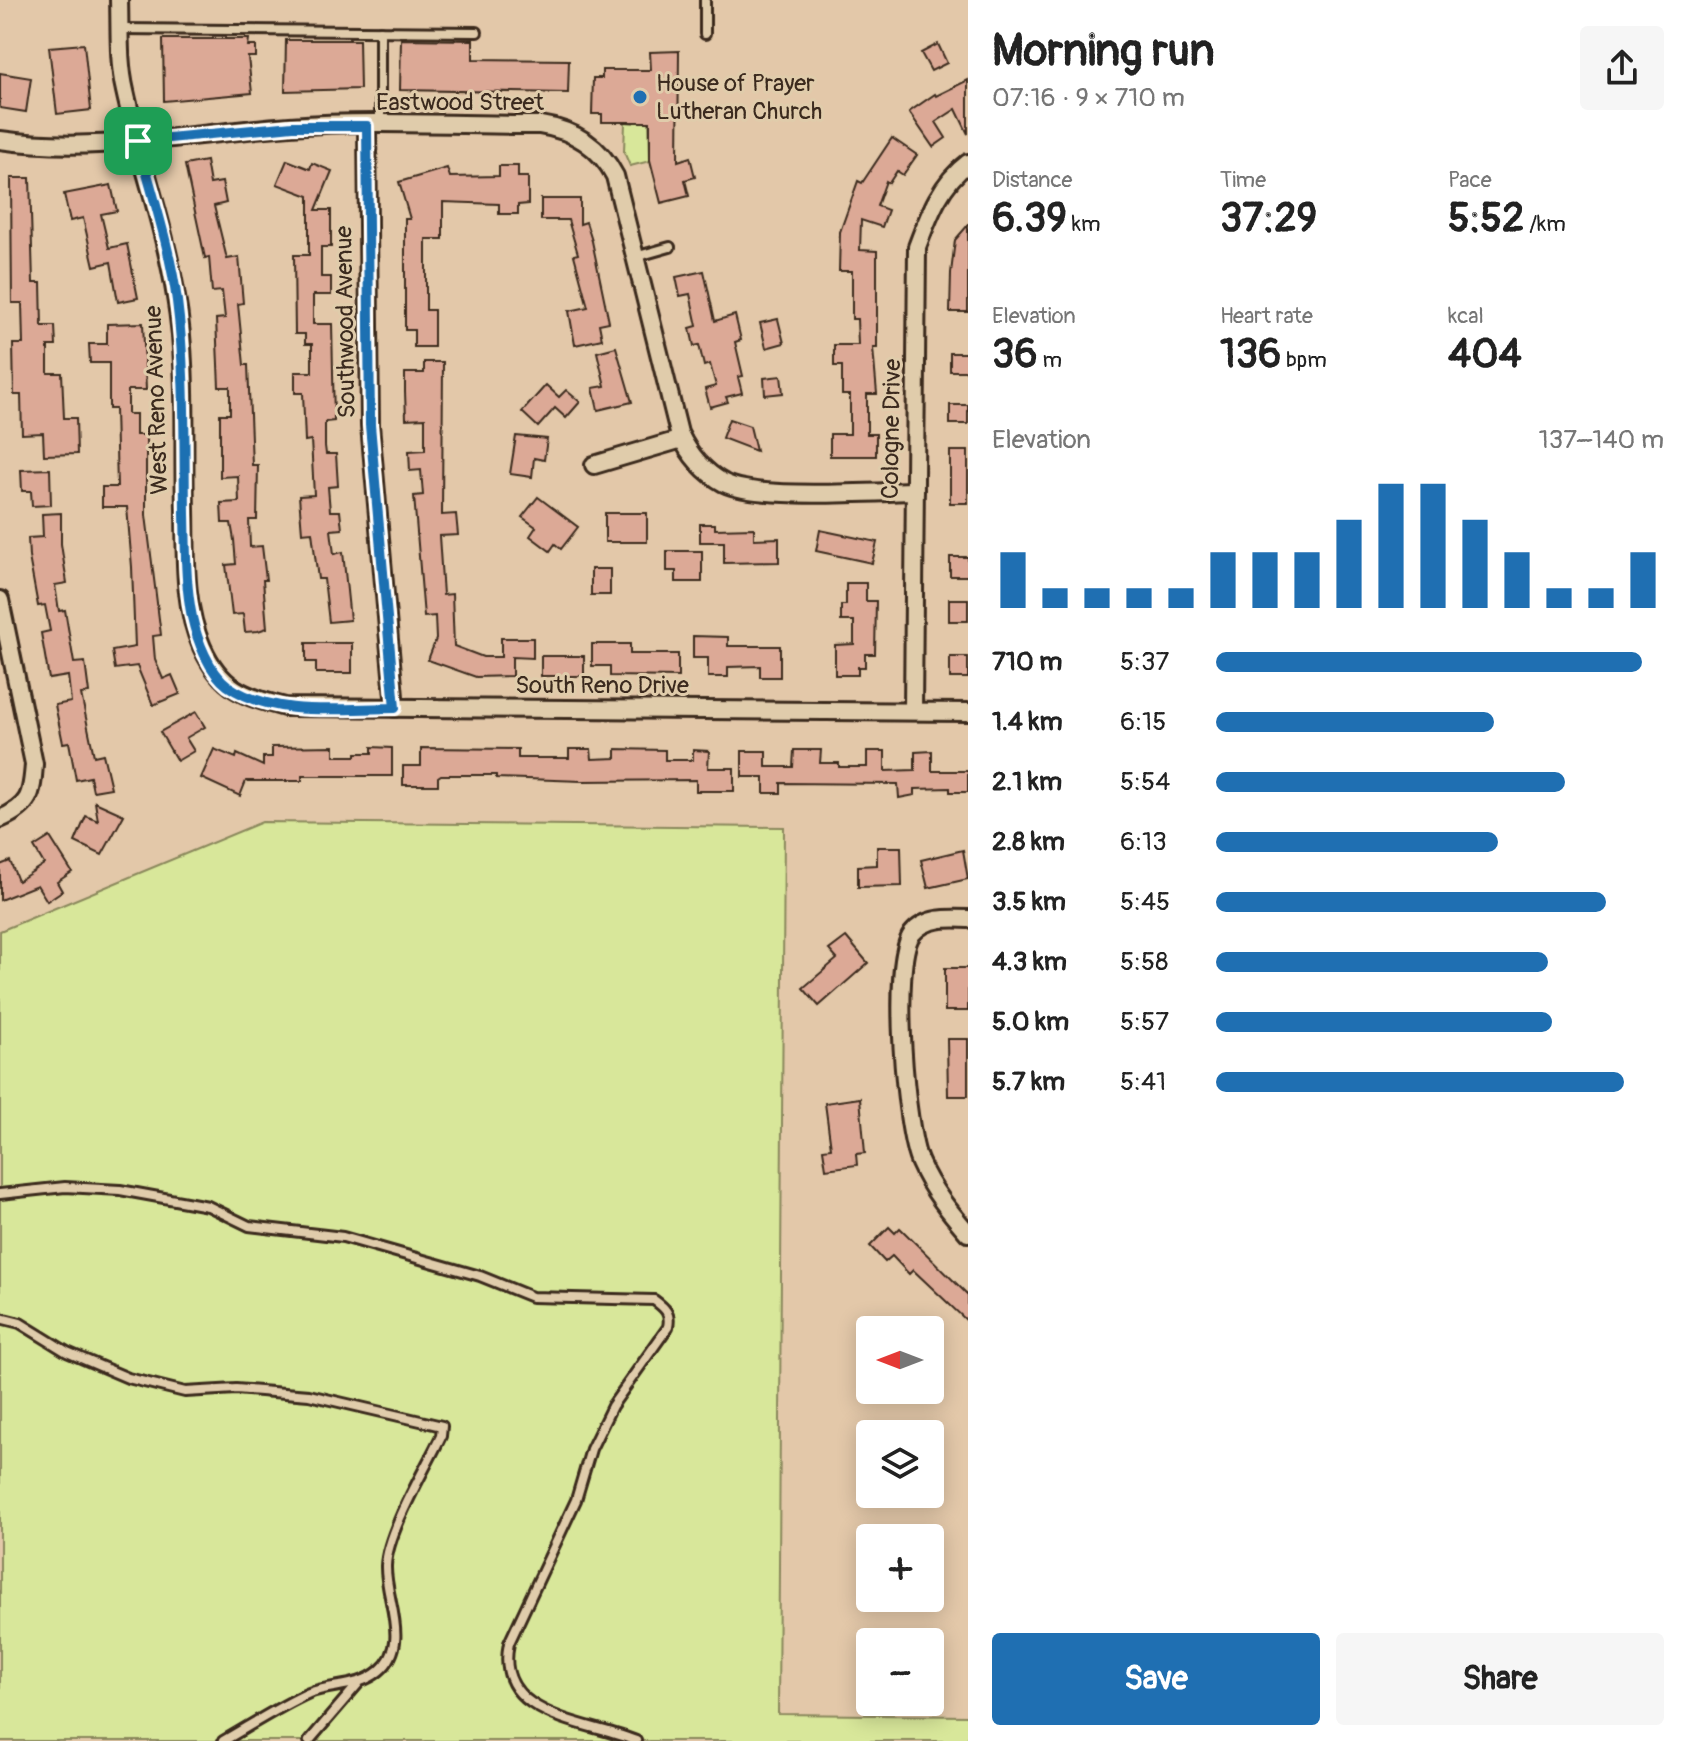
<!DOCTYPE html>
<meta charset="utf-8">
<style>
:root{--surface:#fff;--page:#f6f6f6;--text:#222;--muted:#767676;--accent:#1f6fb2}
body{margin:0;font-family:Pangolin,sans-serif;background:var(--page);color:var(--text);height:100vh;display:flex;flex-direction:column;font-size:30px;white-space:nowrap}
*{box-sizing:border-box;margin:0}
p{font-size:26px;color:var(--muted)}
.icon{flex:none;width:44px;height:44px;fill:none;stroke:currentColor;stroke-width:2;stroke-linecap:round;stroke-linejoin:round}
.map{position:relative;flex:1;overflow:hidden}
.sheet{display:flex;flex-direction:column;background:var(--surface);width:720px}
.sheet>*{flex:none}
.needle{width:52px;rotate:270deg}
.tools{position:absolute;left:856px;top:1316px;display:grid;gap:16px}
.tools a{display:grid;place-items:center;width:88px;height:88px;border-radius:8px;background:var(--surface);box-shadow:0 4px 20px #0003;font-size:40px}
.pin{position:absolute;display:grid;place-items:center;width:68px;height:68px;color:#fff;margin:-34px;border-radius:16px;box-shadow:0 4px 12px #0006}
.round{display:grid;place-items:center;flex:none;width:84px;height:84px;border-radius:8px;background:var(--page)}
.headline{display:flex;align-items:center;justify-content:space-between;height:136px;padding:0 24px}
h1{font-size:44px;font-weight:800;line-height:60px}
.figures{display:grid;grid-template-columns:repeat(3,1fr);gap:12px;height:136px;padding:8px 24px}
.figures div{display:grid;align-content:center}
.figures b{font-size:40px;font-weight:800}
.figures small{font-size:22px;font-weight:400}
.figures p{font-size:22px}
.chart{height:224px;padding:16px 24px}
.chart p{display:flex;justify-content:space-between}
.chart svg{width:100%;height:144px;margin-top:8px;stroke:var(--accent);stroke-width:6}
.primary-button{display:flex;gap:16px;margin-top:auto;padding:16px 24px}
.primary-button a{flex:1;height:92px;border-radius:8px;background:var(--accent);color:#fff;font-size:32px;font-weight:800;line-height:92px;text-align:center}
.primary-button a+a{background:var(--page);color:var(--text)}
ul{padding:0 24px;list-style:none;font-size:26px}
li{display:grid;grid-template-columns:128px 96px 1fr;align-items:center;height:60px}
li i{height:20px;border-radius:10px;background:var(--accent)}
main{display:flex;flex:1;min-height:0}
.map>svg:first-child{display:block}
.green{fill:#d8e79a;stroke:#8a885c;stroke-width:2}
.building{fill:#dca996;stroke:#3b2a1e;stroke-width:2}
.lines{fill:none;stroke-linecap:round;stroke-linejoin:round}
.lane-casing{stroke:#3b2a1e;stroke-width:14}
.street-casing{stroke:#3b2a1e;stroke-width:22}
.lane{stroke:#e0ccab;stroke-width:8}
.street{stroke:#e0ccab;stroke-width:16}
.route-casing{stroke:#fff;stroke-width:16}
.route{stroke:#1f6fb2;stroke-width:10}
.poi-dot{fill:#1f6fb2;stroke:#e0ccab;stroke-width:3}
.labels{text-anchor:middle;stroke-width:6;stroke-linejoin:round;paint-order:stroke}
.poi-label{font-size:24px;fill:#3b2a1e;stroke:#e0ccab;text-anchor:start}
.street-label{font-size:24px;fill:#3b2a1e;stroke:#e0ccab}
</style>
<main>
<div class="map">
<svg width="968" height="1741" viewBox="0 0 968 1741">
<rect width="100%" height="100%" fill="#e3c8a9"/>
<filter id="ink" filterUnits="userSpaceOnUse"><feTurbulence type="fractalNoise" baseFrequency=".0125" numOctaves="2"/><feDisplacementMap in="SourceGraphic" scale="16" xChannelSelector="R" yChannelSelector="G"/><feConvolveMatrix kernelMatrix="1 2 1 2 8 2 1 2 1" color-interpolation-filters="sRGB"/></filter>
<g filter="url(#ink)">
<g class="green">
<path d="M634,117H649L650,161L630,166L624,152L625,122L633,123Z"/>
<path d="M262,822L784,827L778,1714L968,1716V1741H0V931Z"/>
</g>
<g class="building">
<path d="M163,39H249L248,46H256V57H248L252,93L164,101Z"/>
<path d="M401,39L473,40V59L569,60L568,93L400,90Z"/>
<path d="M286,40H359L360,89L285,91Z"/>
<path d="M84,44L91,110L57,114L49,47Z"/>
<path d="M938,44L947,63L931,71L921,53Z"/>
<path d="M679,51L678,161L690,157L695,177L685,180L689,196L661,203L650,160V122H602V114H592L593,78H602V70H651L650,52Z"/>
<path d="M0,73L31,78L26,112L0,108Z"/>
<path d="M968,80V134L956,109L936,122L946,138L933,147L909,112L935,94L936,96Z"/>
<path d="M892,138L917,155L903,175L897,171L889,183L886,181L877,206L888,210L882,227L861,220L860,250L877,251V348H873L877,394H867V434H876V456H830V434H850V395H842V366H834V345H858L857,319H852V271H839L840,232L858,181L862,183Z"/>
<path d="M287,160L310,169L312,163L332,171L316,210H331V247H321V277H331V295H313V324H332L334,421L325,422V446L326,454H336L338,486L328,487L330,511H340L342,529L331,530L334,554L343,552L350,620L329,622L324,579H318L312,532L302,533L299,496L314,495L311,440L305,441L303,393H295V372H312V344H305V334H295L294,255H309V196L277,184Z"/>
<path d="M206,161L210,184L222,182L226,203L214,206L227,259L239,257L243,303L238,304L244,365H248L252,465H258L257,520H249L250,547L262,546L266,580H263L267,628L258,631L245,632L243,614L232,615L226,565L236,564L234,540L231,523H222L221,503L239,502L238,476L220,477V414H230V387H219L216,319L225,318L222,291L212,292L209,257L205,258L185,165Z"/>
<path d="M499,166H518V177H528V204L518,205V214H499V204L443,202V239H426V310H434V347H414V330H405V219H410L399,182L447,168L450,177L499,176Z"/>
<path d="M11,178H30L33,283H41L42,326H55L56,346H48V373H62L64,418H76L77,454L44,455L43,433L22,434L21,395H14L13,344H23L22,303H12Z"/>
<path d="M111,185L117,211L101,214L109,248L127,244L138,298L118,302L111,262L94,266L83,218L70,221L64,194Z"/>
<path d="M541,199H580V224L586,222L592,241L609,322L599,324L602,339L575,345L569,311L588,307L574,255L578,254L568,220H541Z"/>
<path d="M968,225V312H950L951,273L955,240Z"/>
<path d="M704,271L715,321L735,315L741,340L735,342L743,376L738,377L742,393L726,397L728,402L710,407L705,389L716,386L710,364L704,366L699,345L694,346L690,328L697,326L690,294L680,296L676,277Z"/>
<path d="M778,319L784,343L766,348L760,323Z"/>
<path d="M143,323L146,390H128V414H136V435H146V515L161,635L153,636L155,660L163,679L172,675L180,694L153,705L137,666L115,669L112,651L135,647L132,567L127,507H102V487H117L115,409H109V363H90L89,344H107V324Z"/>
<path d="M616,347L632,402L598,410L593,388L605,386L597,352Z"/>
<rect x="950" y="353" width="18" height="18"/>
<path d="M424,362H443L442,515L456,514L458,535L439,536L443,595L452,594L454,646L483,657H501V638H533V658L512,657V676L476,677L428,660L436,639L435,616L424,617L414,496L423,495L421,470L410,471L409,451L425,450V418L406,419L405,392V373H424Z"/>
<path d="M781,376L783,393L765,395L764,378Z"/>
<path d="M546,385L559,397L566,390L580,402L566,418L555,408L538,427L522,412Z"/>
<rect x="950" y="405" width="18" height="19"/>
<path d="M729,419L750,426L756,451L722,438Z"/>
<path d="M516,436L547,439L544,460L534,458L532,477L510,474Z"/>
<rect x="950" y="451" width="18" height="52"/>
<path d="M50,469L51,505L32,506L31,491H22L21,470Z"/>
<path d="M538,497L578,527L561,549L555,544L550,551L530,536L536,527L522,517Z"/>
<path d="M61,513V544L67,583L55,585L59,611L65,610L74,663L85,662L89,693L81,694L94,756L103,754L111,788L93,791L90,777L76,780L69,742L63,743L55,705L71,702L68,676L49,679L41,633L50,631L45,605L38,606L29,557L28,538L43,537L42,514Z"/>
<rect x="605" y="513" width="42" height="29"/>
<path d="M700,524H715V529L754,528V539L779,538V562L724,563V542H700Z"/>
<path d="M820,530L877,542L872,563L816,551Z"/>
<path d="M667,551H702V582H676V571H667Z"/>
<rect x="950" y="557" width="18" height="19"/>
<rect x="591" y="569" width="19" height="26"/>
<path d="M846,583H866V601H876L875,654H865V667H858V675H835V645L854,644V621H841V605H846Z"/>
<rect x="949" y="599" width="19" height="22"/>
<path d="M693,636L728,637V646H780V677H760V666L728,667V677H708V658H693Z"/>
<path d="M306,643H352V673H316V662H306Z"/>
<path d="M592,644H630V654H678V677L610,676V666H592Z"/>
<rect x="541" y="656" width="43" height="20"/>
<rect x="950" y="657" width="18" height="21"/>
<path d="M196,712L205,727L186,738L194,751L177,761L160,732Z"/>
<path d="M334,746V756H356V753H372V747L392,748V776H302V781H246L240,796L201,778L214,749L236,758L237,754L263,766V757H272V747Z"/>
<path d="M421,748L518,749V758H569V749H591L592,759L616,758V749L665,750V760H693V750L709,751L708,768H734V791H696V780L582,781L496,778V775H441L438,777V785H403V766H421Z"/>
<path d="M794,750H821L820,763H839V767H867V751H885V771L915,770V752L932,751V771H968V792H950V788L915,789V795L899,798L898,784L781,783V793H764V777H742V751H766V767H793Z"/>
<path d="M95,802L124,815L102,855L75,842L86,816L98,821Z"/>
<path d="M50,837L72,872L57,882L62,891L47,901L37,885L0,900V865L10,861L18,881L44,864L34,847Z"/>
<path d="M877,847H901L902,886L858,887V866L877,865Z"/>
<path d="M963,850L968,879L928,888L921,860Z"/>
<path d="M846,937L868,963L819,1006L803,988L837,959L829,950Z"/>
<rect x="945" y="968" width="23" height="43"/>
<path d="M947,1039H968V1096H948Z"/>
<path d="M860,1098L865,1153L856,1154L857,1165L826,1169L823,1149L831,1148L825,1103Z"/>
<path d="M889,1227L895,1233L900,1228L968,1295V1322L913,1270L909,1274L892,1256L885,1262L870,1246Z"/>
</g>
<g class="lines">
<defs>
<g id="lane">
<path d="M705,0V34"/>
<path d="M120,29L477,32"/>
<path d="M380,123V31"/>
<path d="M635,257L670,247"/>
<path d="M0,1194L65,1187L120,1190L208,1206L249,1226L343,1237L480,1276L532,1297L654,1300C665,1308 671,1313 668,1327L612,1406L591,1449L576,1500L509,1643C493,1718 588,1721 636,1741"/>
<path d="M0,1318L20,1323L67,1352L128,1378L185,1392L236,1389L309,1395L442,1426L441,1436C426,1468 387,1532 386,1566C385,1600 412,1644 379,1671C359,1688 332,1684 309,1693C280,1706 251,1725 223,1741"/>
<path d="M309,1741L358,1684"/>
</g>
<g id="street">
<path d="M119,0C120,30 118,61 125,91C140,160 165,227 176,297C188,366 183,439 185,509C186,554 183,605 202,647C221,689 243,696 285,707L968,712"/>
<path d="M367,126L370,425L395,708"/>
<path d="M0,140C97,154 193,133 290,126C371,120 458,125 540,125C573,130 599,145 615,176L679,433C689,454 702,471 724,483C758,500 871,492 915,491"/>
<path d="M594,465L682,439"/>
<path d="M0,600L34,764C32,795 30,806 0,819"/>
<path d="M913,711L917,247C929,215 940,184 968,163"/>
<path d="M968,919C948,918 925,917 912,934C891,962 905,1131 920,1163C932,1190 949,1211 968,1233"/>
</g>
</defs>
<use href="#lane" class="lane-casing"/>
<use href="#street" class="street-casing"/>
<use href="#lane" class="lane"/>
<use href="#street" class="street"/>
</g>
</g>
<g class="lines" filter="url(#ink)">
<defs>
<path id="route" d="M293,126H367L370,425L395,708C342,708 274,718 228,686C209,672 197,640 192,617C185,583 186,548 185,514C184,443 186,371 177,301C170,247 152,194 138,141Z"/>
</defs>
<use href="#route" class="route-casing"/>
<use href="#route" class="route"/>
</g>
<circle class="poi-dot" cx="640" cy="97" r="8"/>
<g class="labels">
<g class="poi-label">
<text x="656" y="91">House of Prayer<tspan x="656" dy="28">Lutheran Church</tspan></text>
</g>
<g class="street-label">
<text x="460" y="110">Eastwood Street</text>
<text transform="translate(345 322) rotate(-91)" y="8">Southwood Avenue</text>
<text transform="translate(156 400) rotate(-92)" y="8">West Reno Avenue</text>
<text transform="translate(891 429) rotate(-89)" y="8">Cologne Drive</text>
<text x="602" y="693">South Reno Drive</text>
</g>
</g>
</svg>
<div class="tools">
<a><svg class="needle" viewBox="-14 -14 28 28"><path d="M0-13l5 13h-10z" fill="#e53935"/><path d="M0 13l5-13h-10z" fill="#767676"/></svg></a>
<a><svg class="icon" aria-label="layers" viewBox="0 0 24 24"><path d="M12 4l9 5-9 5-9-5zM3 14l9 5 9-5"/></svg></a>
<a>+</a>
<a>−</a>
</div>
<div class="pin" style="left:138px;top:141px;background:#1e9e55"><svg class="icon" aria-label="arrive" viewBox="0 0 24 24"><path d="M6 21V4h12l-3 4 3 4H6"/></svg></div>
</div>
<section class="sheet">
<div class="headline"><div><h1>Morning run</h1><p>07:16 · 9 × 710 m</p></div><a class="round"><svg class="icon" aria-label="share" viewBox="0 0 24 24"><path d="M12 15V3M7 8l5-5 5 5M5 13v7h14v-7"/></svg></a></div>
<div class="figures">
<div><p>Distance</p><b>6.39<small> km</small></b></div>
<div><p>Time</p><b>37:29</b></div>
<div><p>Pace</p><b>5:52<small> /km</small></b></div>
</div>
<div class="figures">
<div><p>Elevation</p><b>36<small> m</small></b></div>
<div><p>Heart rate</p><b>136<small> bpm</small></b></div>
<div><p>kcal</p><b>404</b></div>
</div>
<div class="chart"><p><span>Elevation</span>137–140 m</p>
<svg viewBox="0 0 160 44" preserveAspectRatio="none"><path d="M5 44V27M15 44V38M25 44V38M35 44V38M45 44V38M55 44V27M65 44V27M75 44V27M85 44V17M95 44V6M105 44V6M115 44V17M125 44V27M135 44V38M145 44V38M155 44V27"/></svg>
</div>
<ul>
<li><b>710 m</b>5:37<i style="width:95%"></i></li>
<li><b>1.4 km</b>6:15<i style="width:62%"></i></li>
<li><b>2.1 km</b>5:54<i style="width:78%"></i></li>
<li><b>2.8 km</b>6:13<i style="width:63%"></i></li>
<li><b>3.5 km</b>5:45<i style="width:87%"></i></li>
<li><b>4.3 km</b>5:58<i style="width:74%"></i></li>
<li><b>5.0 km</b>5:57<i style="width:75%"></i></li>
<li><b>5.7 km</b>5:41<i style="width:91%"></i></li>
</ul>
<div class="primary-button"><a>Save</a><a>Share</a></div>
</section>
</main>
